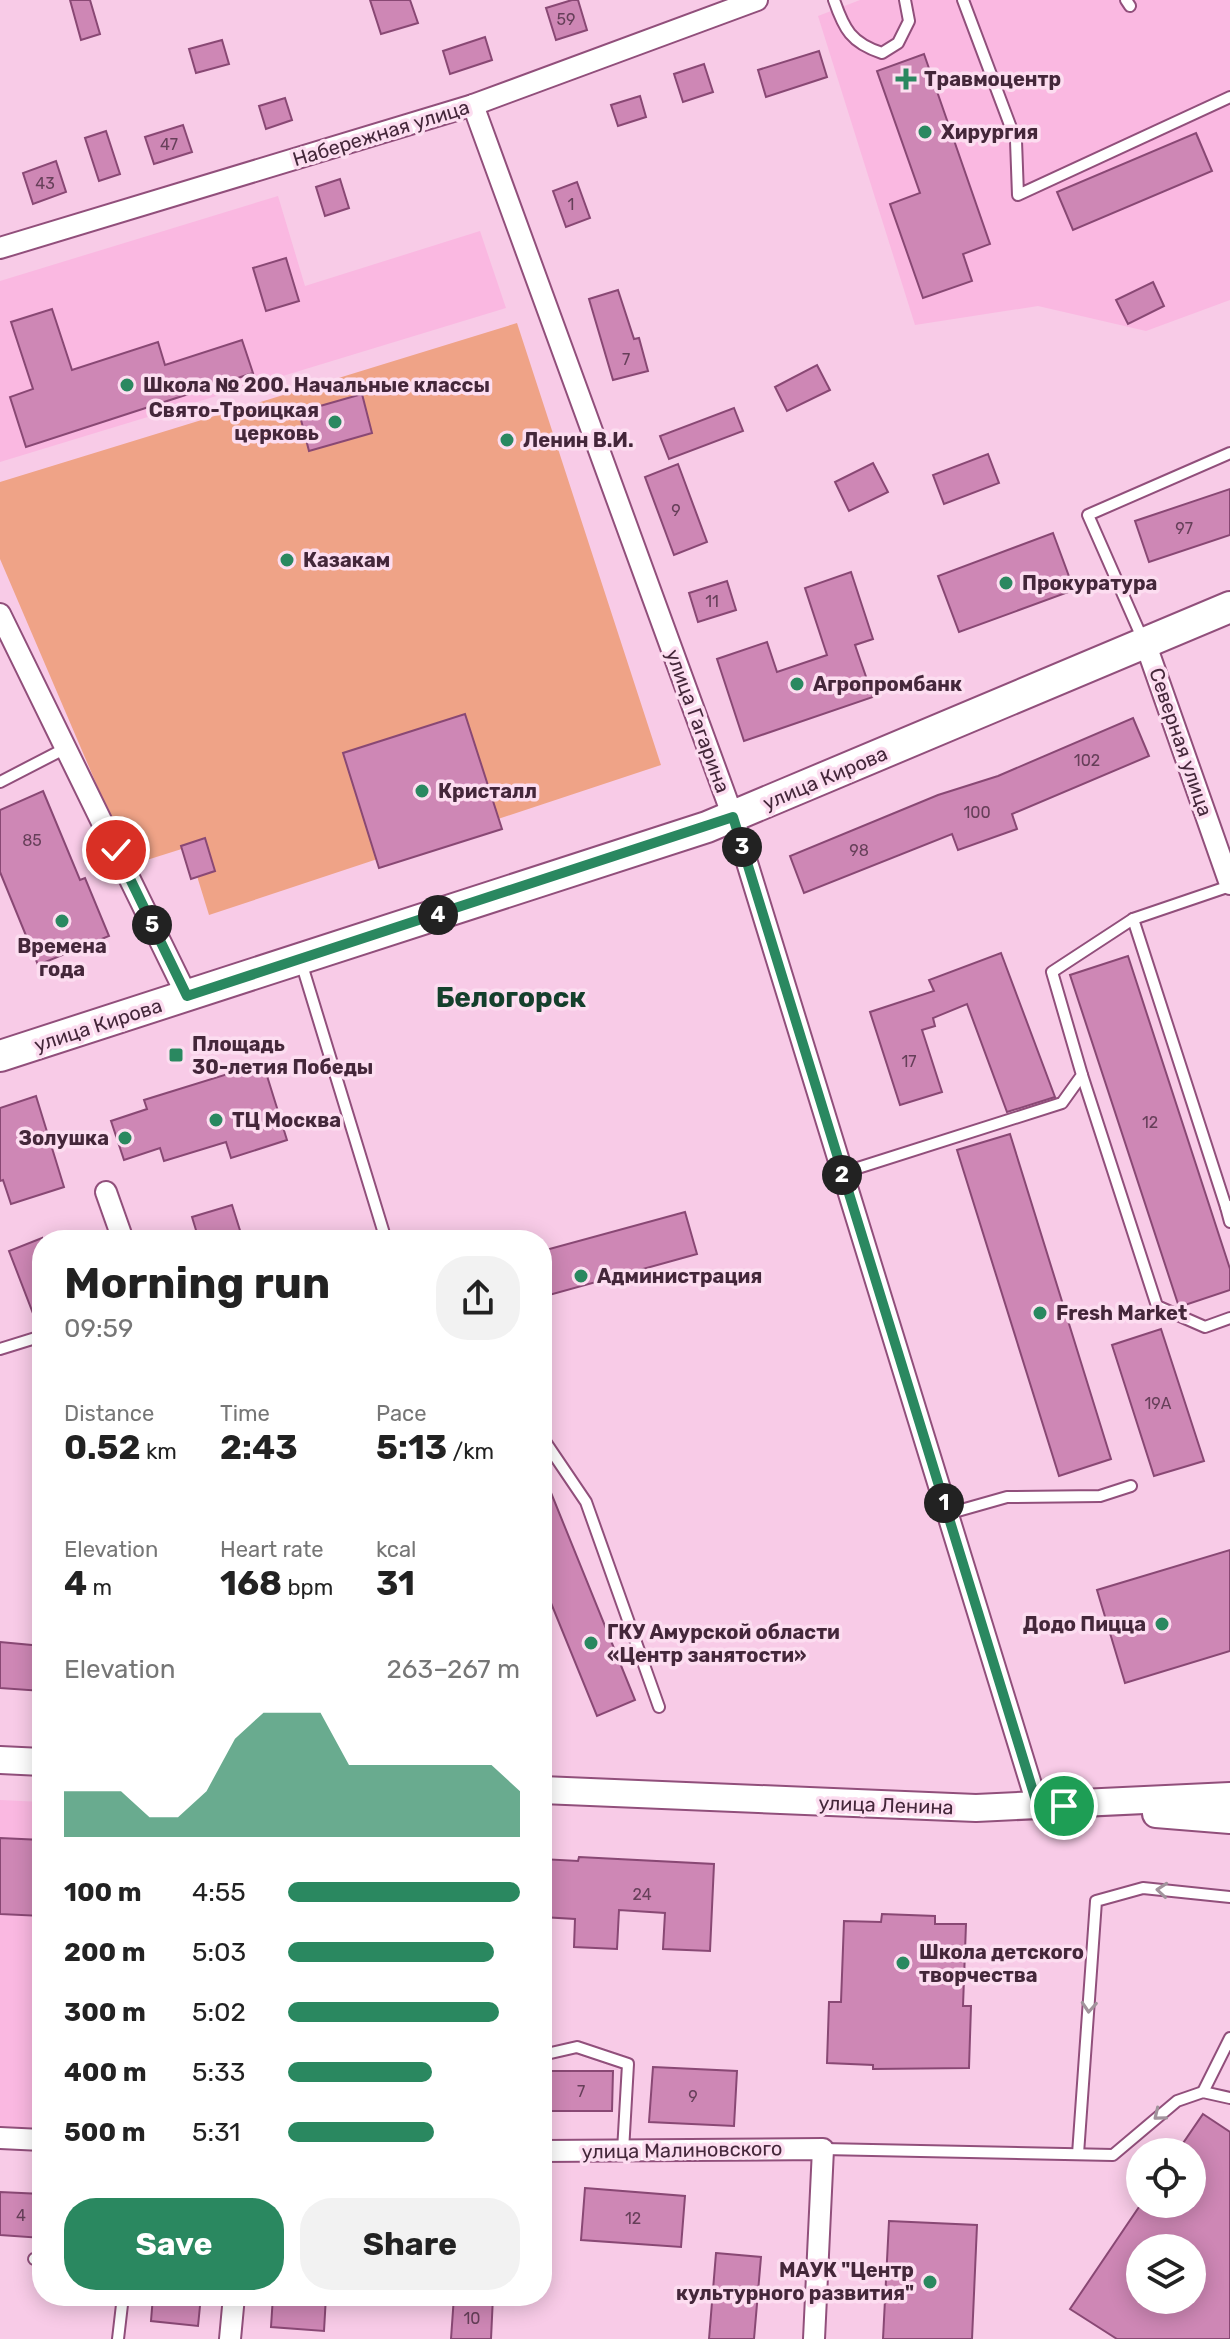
<!DOCTYPE html>
<meta charset="utf-8">
<style>
:root{--surface:#fff;--page:#f2f2f2;--text:#222;--muted:#767676;--accent:#2a8860}
body{margin:0;font-family:Rubik,sans-serif;background:var(--page);color:var(--text);height:100vh;display:flex;flex-direction:column;font-size:30px;white-space:nowrap}
*{box-sizing:border-box;margin:0}
p{font-size:26px;color:var(--muted)}
.icon{flex:none;width:44px;height:44px;fill:none;stroke:currentColor;stroke-width:2;stroke-linecap:round;stroke-linejoin:round}
.map{position:relative;flex:1;overflow:hidden}
.details{position:absolute;left:32px;top:1230px;width:520px;height:1076px;display:flex;flex-direction:column;background:var(--surface);border-radius:32px;box-shadow:0 4px 20px #0003}
.details>*{flex:none}
.controls{position:absolute;left:1126px;top:2138px;display:grid;gap:16px}
.controls a{display:grid;place-items:center;width:80px;height:80px;border-radius:50%;background:var(--surface);box-shadow:0 4px 20px #0003;font-size:40px}
.pin{position:absolute;display:grid;place-items:center;width:68px;height:68px;color:#fff;margin:-34px;border:4px solid #fff;border-radius:50%;box-shadow:0 2px 8px #0007}
.km{position:absolute;width:40px;height:40px;margin:-20px;border-radius:50%;background:#222;color:#fff;font-size:22px;line-height:40px;text-align:center}
.round{display:grid;place-items:center;flex:none;width:84px;height:84px;border-radius:32px;background:var(--page)}
.summary{display:flex;align-items:center;justify-content:space-between;height:136px;padding:0 32px}
h1{font-size:44px;font-weight:700;line-height:60px}
.stats{display:grid;grid-template-columns:repeat(3,1fr);gap:12px;height:136px;padding:8px 32px}
.stats div{display:grid;align-content:center}
.stats b{font-size:34px;font-weight:700}
.stats small{font-size:22px;font-weight:400}
.stats p{font-size:22px}
.chart{height:224px;padding:16px 32px}
.chart p{display:flex;justify-content:space-between}
.chart svg{width:100%;height:144px;margin-top:8px;fill:var(--accent);opacity:.7}
.primary-button{display:flex;gap:16px;margin-top:auto;padding:16px 32px}
.primary-button a{flex:1;height:92px;border-radius:32px;background:var(--accent);color:#fff;font-size:32px;font-weight:700;line-height:92px;text-align:center}
.primary-button a+a{background:var(--page);color:var(--text)}
ul{padding:0 32px;list-style:none;font-size:26px}
li{display:grid;grid-template-columns:128px 96px 1fr;align-items:center;height:60px}
li i{height:20px;border-radius:10px;background:var(--accent)}
.map>svg:first-child{display:block}
.built{fill:#fab8e1}
.green{fill:#efa387}
.building{fill:#ce87b5;stroke:#894874;stroke-width:2;fill-rule:evenodd}
.lines{fill:none;stroke-linecap:round;stroke-linejoin:round}
.service-casing{stroke:#914f7b;stroke-width:14}
.minor-casing{stroke:#914f7b;stroke-width:24}
.tertiary-casing{stroke:#914f7b;stroke-width:30}
.secondary-casing{stroke:#914f7b;stroke-width:34}
.service{stroke:#fff;stroke-width:10}
.minor{stroke:#fff;stroke-width:20}
.tertiary{stroke:#fff;stroke-width:26}
.secondary{stroke:#fff;stroke-width:30}
.oneway{stroke:#a2939c}
.route-casing{stroke:#fff;stroke-width:16}
.route{stroke:#2a8860;stroke-width:10}
.poi-dot{fill:#2a8860;stroke:#fcddf0;stroke-width:3}
.labels{text-anchor:middle;stroke-width:7;stroke-linejoin:round;paint-order:stroke}
.number-label{font-size:16px;fill:#663f59}
.poi-label{font-size:20px;font-weight:bold;fill:#44273a;stroke:#fcddf0;text-anchor:start}
.street-label{font-size:20px;fill:#44273a;stroke:#fcddf0}
.district-label{font-size:28px;font-weight:bold;fill:#14402c;stroke:#fcddf0}
</style>
<div class="map">
<svg width="1230" height="2339" viewBox="0 0 1230 2339">
<rect width="100%" height="100%" fill="#f8cbe7"/>
<g class="built">
<path d="M860,0H1230V300L1146,331L1038,306L915,325L818,16Z"/>
<path d="M278,196L305,286L480,231L506,308L0,462V281Z"/>
<path d="M0,1800L42,1802V2128L0,2126Z"/>
</g>
<path class="green" d="M517,323L661,765L209,915L188,847L131,865L0,559V482Z"/>
<g class="building">
<path d="M70,0H90L100,34L81,40Z"/>
<path d="M370,0H410L418,23L381,34Z"/>
<path d="M572,0H578L587,30L556,40L546,8Z"/>
<path d="M485,37L492,60L450,74L443,51Z"/>
<path d="M222,40L229,64L196,73L189,49Z"/>
<path d="M819,51L827,77L766,97L758,70Z"/>
<path d="M924,54L990,244L963,254L972,281L923,298L890,204L920,193L877,71Z"/>
<path d="M704,64L713,92L683,102L674,74Z"/>
<path d="M640,96L646,117L618,126L611,105Z"/>
<path d="M285,98L292,120L266,129L259,106Z"/>
<path d="M183,125L192,152L154,164L145,137Z"/>
<path d="M106,131L120,174L99,181L85,138Z"/>
<path d="M1196,133L1212,171L1073,230L1057,192Z"/>
<path d="M56,161L66,192L33,204L23,173Z"/>
<path d="M340,179L349,208L325,216L316,187Z"/>
<path d="M577,182L590,218L566,227L553,191Z"/>
<path d="M286,258L299,301L266,311L253,268Z"/>
<path d="M1153,282L1164,306L1128,324L1116,300Z"/>
<path d="M618,290L634,339L639,338L648,371L613,380L589,299Z"/>
<path d="M52,309L72,370L158,342L165,365L242,340L253,373L26,447L10,397L33,389L11,322Z"/>
<path d="M817,365L830,390L787,411L775,387Z"/>
<path d="M362,394L372,433L309,451L299,412Z"/>
<path d="M734,408L743,431L669,459L660,436Z"/>
<path d="M988,454L999,483L944,504L933,475Z"/>
<path d="M873,463L888,492L849,511L835,482Z"/>
<path d="M678,464L707,542L674,555L645,477Z"/>
<path d="M1230,489V535L1149,562L1135,521Z"/>
<path d="M1053,533L1074,590L959,632L938,576Z"/>
<path d="M851,572L873,639L855,645L873,697L744,741L717,659L767,642L777,672L827,655L805,588Z"/>
<path d="M727,581L736,610L698,622L689,593Z"/>
<path d="M465,714L502,829L379,868L343,753Z"/>
<path d="M1133,718L1149,756L1012,814L1017,829L958,850L952,834L804,893L790,856L938,795L998,776Z"/>
<path d="M43,791L80,880L85,878L109,936L38,965L0,872V810Z"/>
<path d="M205,838L215,871L191,879L181,846Z"/>
<path d="M1001,953L1055,1097L1007,1112L967,1004L933,1018L935,1026L922,1030L942,1092L900,1105L870,1012L934,991L929,980Z"/>
<path d="M1128,956L1230,1269V1290L1179,1307L1070,975Z"/>
<path d="M263,1063L287,1140L231,1158L226,1142L164,1161L160,1148L124,1160L111,1121L147,1109L144,1100Z"/>
<path d="M36,1096L64,1187L11,1204L3,1180L0,1181V1108Z"/>
<path d="M1010,1134L1111,1459L1059,1476L957,1150Z"/>
<path d="M232,1205L243,1240H199L192,1217Z"/>
<path d="M685,1212L697,1254L542,1297V1251Z"/>
<path d="M42,1238V1328L39,1329L9,1251Z"/>
<path d="M1161,1329L1204,1461L1154,1476L1112,1345Z"/>
<path d="M543,1473L635,1700L597,1716L542,1581Z"/>
<path d="M1230,1550V1651L1125,1683L1097,1590Z"/>
<path d="M0,1642L42,1646V1691L0,1688Z"/>
<path d="M0,1838L42,1840V1916L0,1914Z"/>
<path d="M579,1857L714,1864L710,1951L663,1949L665,1913L619,1910L617,1949L574,1947L575,1919L542,1917V1859L578,1861Z"/>
<path d="M882,1914L935,1916V1924H966L963,2006H971L969,2068L873,2069V2065L827,2063L829,2002H841L844,1921L881,1922Z"/>
<path d="M653,2067L737,2071L734,2126L649,2122Z"/>
<path d="M549,2071H613L612,2111H549Z"/>
<path d="M1203,2114L1230,2132V2339H1117L1070,2309L1141,2204H1192V2152H1177ZM1140,2248H1192V2300H1140Z"/>
<path d="M585,2188L685,2196L681,2247L581,2240Z"/>
<path d="M0,2192L42,2194V2238L0,2235Z"/>
<path d="M889,2221L977,2225L972,2339H883Z"/>
<path d="M716,2253L761,2257L754,2339H709Z"/>
<path d="M153,2296H201L198,2326L151,2321Z"/>
<path d="M273,2296H326L324,2331L271,2327Z"/>
<path d="M454,2296H493L491,2339H451Z"/>
</g>
<g class="lines">
<defs>
<g id="service">
<path d="M834,0C844,29 851,43 882,53L898,43L909,21L905,0"/>
<path d="M963,0L1016,141L1018,195L1230,97"/>
<path d="M1126,0L1130,6"/>
<path d="M1143,640L1088,515L1230,453"/>
<path d="M0,782L66,748"/>
<path d="M1133,919L1226,1207"/>
<path d="M301,962L386,1240"/>
<path d="M1082,1075L1157,1306L1205,1327L1230,1318"/>
<path d="M842,1173L1062,1103L1082,1075L1052,972L1133,919L1230,886"/>
<path d="M1230,1206L1226,1207L1230,1222"/>
<path d="M0,1349L42,1336"/>
<path d="M542,1437L586,1502L659,1707"/>
<path d="M947,1514L1007,1497L1100,1496L1131,1486"/>
<path d="M542,2055L577,2047L628,2064L623,2151"/>
<path d="M1203,2092L1230,2038"/>
<path d="M823,2149L1113,2155L1177,2101L1203,2092L1230,2098"/>
<path d="M1078,2154L1096,1901L1143,1888L1230,1897"/>
<path d="M34,2259L42,2258"/>
<path d="M118,2339L123,2296"/>
</g>
<g id="minor">
<path d="M473,105L733,817L1037,1804"/>
<path d="M0,248L473,105L757,0"/>
<path d="M0,614L187,996"/>
<path d="M1146,645L1230,884"/>
<path d="M106,1192L123,1240"/>
<path d="M0,2138L42,2140"/>
<path d="M542,2151L823,2149L814,2339"/>
<path d="M230,2339L234,2296"/>
</g>
<g id="tertiary">
<path d="M0,1760L42,1762"/>
<path d="M542,1790L976,1808L1230,1796"/>
<path d="M1156,1814L1230,1820"/>
</g>
<path id="secondary" d="M0,1056L707,827L1230,607"/>
</defs>
<use href="#service" class="service-casing"/>
<use href="#minor" class="minor-casing"/>
<use href="#tertiary" class="tertiary-casing"/>
<use href="#secondary" class="secondary-casing"/>
<use href="#service" class="service"/>
<use href="#minor" class="minor"/>
<use href="#tertiary" class="tertiary"/>
<use href="#secondary" class="secondary"/>
</g>
<defs><path id="oneway-chevron" d="M-2-3.5L2.5 0L-2 3.5" fill="none" stroke-width="1.6" stroke-linecap="round" stroke-linejoin="round" transform="scale(2)"/></defs>
<g class="oneway">
<use href="#oneway-chevron" transform="translate(1162 1890) rotate(-175)"/>
<use href="#oneway-chevron" transform="translate(1089 2007) rotate(94)"/>
<use href="#oneway-chevron" transform="translate(1159 2115) rotate(141)"/>
</g>
<g class="lines">
<defs>
<path id="route" d="M116,850L187,996L733,817L1037,1804L1064,1806"/>
</defs>
<use href="#route" class="route-casing"/>
<use href="#route" class="route"/>
</g>
<g class="poi-dot">
<path d="M902 67h8v8h8v8h-8v8h-8v-8h-8v-8h8z"/>
<circle cx="925" cy="132" r="8"/>
<circle cx="127" cy="385" r="8"/>
<circle cx="335" cy="422" r="8"/>
<circle cx="507" cy="440" r="8"/>
<circle cx="287" cy="560" r="8"/>
<circle cx="1006" cy="583" r="8"/>
<circle cx="797" cy="684" r="8"/>
<circle cx="422" cy="791" r="8"/>
<circle cx="62" cy="921" r="8"/>
<rect x="168" y="1047" width="16" height="16" rx="4"/>
<circle cx="216" cy="1120" r="8"/>
<circle cx="125" cy="1138" r="8"/>
<circle cx="581" cy="1276" r="8"/>
<circle cx="1040" cy="1313" r="8"/>
<circle cx="1162" cy="1624" r="8"/>
<circle cx="591" cy="1643" r="8"/>
<circle cx="903" cy="1963" r="8"/>
<circle cx="930" cy="2282" r="8"/>
</g>
<g class="labels">
<g class="number-label">
<text x="566" y="25">59</text>
<text x="169" y="150">47</text>
<text x="45" y="189">43</text>
<text x="571" y="210">1</text>
<text x="626" y="365">7</text>
<text x="676" y="516">9</text>
<text x="1184" y="534">97</text>
<text x="712" y="607">11</text>
<text x="1087" y="766">102</text>
<text x="977" y="818">100</text>
<text x="32" y="846">85</text>
<text x="859" y="856">98</text>
<text x="909" y="1067">17</text>
<text x="1150" y="1128">12</text>
<text x="1158" y="1409">19А</text>
<text x="642" y="1900">24</text>
<text x="581" y="2097">7</text>
<text x="693" y="2102">9</text>
<text x="21" y="2221">4</text>
<text x="633" y="2224">12</text>
<text x="472" y="2324">10</text>
</g>
<g class="poi-label">
<text x="924" y="86">Травмоцентр</text>
<text x="941" y="139">Хирургия</text>
<text x="143" y="392">Школа № 200. Начальные классы</text>
<text x="319" y="417" text-anchor="end">Свято-Троицкая<tspan x="319" dy="23">церковь</tspan></text>
<text x="523" y="447">Ленин В.И.</text>
<text x="303" y="567">Казакам</text>
<text x="1022" y="590">Прокуратура</text>
<text x="813" y="691">Агропромбанк</text>
<text x="438" y="798">Кристалл</text>
<text x="62" y="953" text-anchor="middle">Времена<tspan x="62" dy="23">года</tspan></text>
<text x="192" y="1051">Площадь<tspan x="192" dy="23">30-летия Победы</tspan></text>
<text x="232" y="1127">ТЦ Москва</text>
<text x="109" y="1145" text-anchor="end">Золушка</text>
<text x="597" y="1283">Администрация</text>
<text x="1056" y="1320">Fresh Market</text>
<text x="1146" y="1631" text-anchor="end">Додо Пицца</text>
<text x="607" y="1639">ГКУ Амурской области<tspan x="607" dy="23">«Центр занятости»</tspan></text>
<text x="919" y="1959">Школа детского<tspan x="919" dy="23">творчества</tspan></text>
<text x="914" y="2277" text-anchor="end">МАУК "Центр<tspan x="914" dy="23">культурного развития"</tspan></text>
</g>
<g class="street-label">
<text transform="translate(381 133) rotate(-17)" y="7">Набережная улица</text>
<text transform="translate(698 721) rotate(70)" y="7">улица Гагарина</text>
<text transform="translate(1181 742) rotate(71)" y="7">Северная улица</text>
<text transform="translate(825 778) rotate(-23)" y="7">улица Кирова</text>
<text transform="translate(98 1025) rotate(-18)" y="7">улица Кирова</text>
<text transform="translate(886 1805) rotate(2)" y="7">улица Ленина</text>
<text transform="translate(682 2150) rotate(-1)" y="7">улица Малиновского</text>
</g>
<g class="district-label">
<text x="511" y="1007">Белогорск</text>
</g>
</g>
</svg>
<div class="controls">
<a><svg class="icon" aria-label="locate" viewBox="0 0 24 24"><circle cx="12" cy="12" r="6"/><path d="M12 2v4M12 18v4M2 12h4M18 12h4"/></svg></a>
<a><svg class="icon" aria-label="layers" viewBox="0 0 24 24"><path d="M12 4l9 5-9 5-9-5zM3 14l9 5 9-5"/></svg></a>
</div>
<div class="pin" style="left:1064px;top:1806px;background:#1e9e55"><svg class="icon" aria-label="arrive" viewBox="0 0 24 24"><path d="M6 21V4h12l-3 4 3 4H6"/></svg></div>
<div class="pin" style="left:116px;top:850px;background:#d93025"><svg class="icon" aria-label="check" viewBox="0 0 24 24"><path d="M5 12l5 5 9-10"/></svg></div>
<b class="km" style="left:944px;top:1503px">1</b>
<b class="km" style="left:842px;top:1175px">2</b>
<b class="km" style="left:742px;top:847px">3</b>
<b class="km" style="left:438px;top:915px">4</b>
<b class="km" style="left:152px;top:925px">5</b>
<section class="details">
<div class="summary"><div><h1>Morning run</h1><p>09:59</p></div><a class="round"><svg class="icon" aria-label="share" viewBox="0 0 24 24"><path d="M12 15V3M7 8l5-5 5 5M5 13v7h14v-7"/></svg></a></div>
<div class="stats">
<div><p>Distance</p><b>0.52<small> km</small></b></div>
<div><p>Time</p><b>2:43</b></div>
<div><p>Pace</p><b>5:13<small> /km</small></b></div>
</div>
<div class="stats">
<div><p>Elevation</p><b>4<small> m</small></b></div>
<div><p>Heart rate</p><b>168<small> bpm</small></b></div>
<div><p>kcal</p><b>31</b></div>
</div>
<div class="chart"><p><span>Elevation</span>263–267 m</p>
<svg viewBox="0 0 160 44" preserveAspectRatio="none"><path d="M0 44V30L10 30L20 30L30 38L40 38L50 30L60 14L70 6L80 6L90 6L100 22L110 22L120 22L130 22L140 22L150 22L160 30V44z"/></svg>
</div>
<ul>
<li><b>100 m</b>4:55<i style="width:100%"></i></li>
<li><b>200 m</b>5:03<i style="width:89%"></i></li>
<li><b>300 m</b>5:02<i style="width:91%"></i></li>
<li><b>400 m</b>5:33<i style="width:62%"></i></li>
<li><b>500 m</b>5:31<i style="width:63%"></i></li>
</ul>
<div class="primary-button"><a>Save</a><a>Share</a></div>
</section>
</div>
